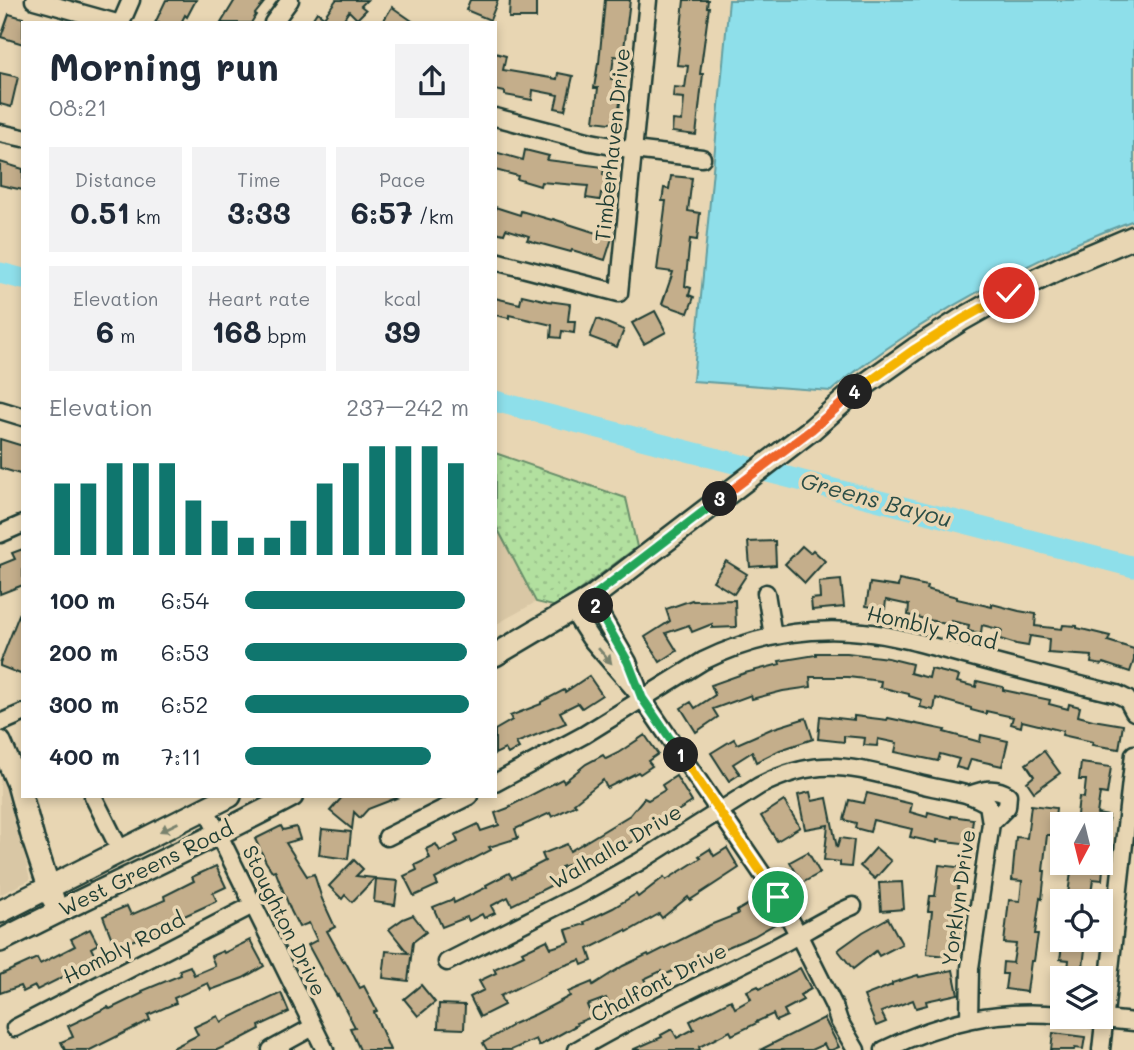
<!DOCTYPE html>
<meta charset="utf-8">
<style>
:root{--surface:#fff;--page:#f2f2f3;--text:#1f2937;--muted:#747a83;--accent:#0f766e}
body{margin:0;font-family:Mali,sans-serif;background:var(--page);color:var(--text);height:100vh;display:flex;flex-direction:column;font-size:26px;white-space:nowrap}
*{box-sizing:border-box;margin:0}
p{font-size:23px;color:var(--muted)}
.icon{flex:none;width:38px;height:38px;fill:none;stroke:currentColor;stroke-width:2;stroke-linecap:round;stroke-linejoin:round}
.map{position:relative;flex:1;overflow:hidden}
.side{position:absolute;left:21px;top:21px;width:476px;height:777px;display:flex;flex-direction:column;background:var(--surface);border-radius:0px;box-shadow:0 4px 10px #0003}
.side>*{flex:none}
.needle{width:46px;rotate:187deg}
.tools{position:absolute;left:1050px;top:812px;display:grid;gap:14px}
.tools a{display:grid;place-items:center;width:63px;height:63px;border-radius:0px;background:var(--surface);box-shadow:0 4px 10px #0003;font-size:35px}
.pin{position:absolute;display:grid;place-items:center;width:60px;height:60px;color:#fff;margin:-30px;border:4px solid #fff;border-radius:50%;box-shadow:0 2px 7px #0007}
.km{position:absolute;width:35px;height:35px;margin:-18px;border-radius:50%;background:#222;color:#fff;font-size:19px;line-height:35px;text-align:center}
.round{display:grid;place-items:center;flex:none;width:74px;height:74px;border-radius:0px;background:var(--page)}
.overview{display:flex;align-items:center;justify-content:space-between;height:119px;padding:0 28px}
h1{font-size:38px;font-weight:800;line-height:52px}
.metrics{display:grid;grid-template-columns:repeat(3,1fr);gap:10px;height:119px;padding:7px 28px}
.metrics div{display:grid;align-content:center;border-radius:0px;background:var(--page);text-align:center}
.metrics b{font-size:30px;font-weight:800}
.metrics small{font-size:19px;font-weight:400}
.metrics p{font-size:19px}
.chart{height:196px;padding:14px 28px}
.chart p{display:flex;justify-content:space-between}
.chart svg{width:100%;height:126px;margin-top:7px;stroke:var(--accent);stroke-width:6}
ul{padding:0 28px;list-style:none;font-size:23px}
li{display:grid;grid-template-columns:112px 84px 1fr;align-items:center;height:52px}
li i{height:18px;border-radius:9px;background:var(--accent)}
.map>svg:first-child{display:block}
.built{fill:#d9c7a5}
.grass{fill:url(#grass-dots);stroke:#688e6a;stroke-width:2}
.water{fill:#8edfea;stroke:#629ea1;stroke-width:2}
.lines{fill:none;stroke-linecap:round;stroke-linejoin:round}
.river{stroke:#8edfea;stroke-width:21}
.building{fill:#c4ae8b;stroke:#1f3d34;stroke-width:2}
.minor-casing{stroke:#1f3d34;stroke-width:21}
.major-casing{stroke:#1f3d34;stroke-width:26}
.minor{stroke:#e8d6b3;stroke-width:16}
.major{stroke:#e8d6b3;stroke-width:21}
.oneway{fill:#79826d}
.split-1-casing{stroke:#fff;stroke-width:14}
.split-2-casing{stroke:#fff;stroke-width:14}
.split-3-casing{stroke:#fff;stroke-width:14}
.split-4-casing{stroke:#fff;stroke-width:14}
.split-5-casing{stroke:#fff;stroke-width:14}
.split-1{stroke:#f5b400;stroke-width:9}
.split-2{stroke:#22a559;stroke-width:9}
.split-3{stroke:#22a559;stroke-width:9}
.split-4{stroke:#f0652b;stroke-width:9}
.split-5{stroke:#f5b400;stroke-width:9}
.labels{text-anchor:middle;stroke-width:7;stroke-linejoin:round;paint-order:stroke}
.street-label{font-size:21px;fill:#1f3d34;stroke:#e8d6b3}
.water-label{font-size:23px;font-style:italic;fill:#2a4d46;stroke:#e8d6b3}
</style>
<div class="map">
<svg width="1134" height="1050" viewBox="0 0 1134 1050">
<defs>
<pattern id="grass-dots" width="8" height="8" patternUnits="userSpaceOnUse" patternTransform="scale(1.75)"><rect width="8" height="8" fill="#b2e09f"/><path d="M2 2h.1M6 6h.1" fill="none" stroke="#99c18a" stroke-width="1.8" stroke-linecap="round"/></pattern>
</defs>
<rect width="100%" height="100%" fill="#e8d6b3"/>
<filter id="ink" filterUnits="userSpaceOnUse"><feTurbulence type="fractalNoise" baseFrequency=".0143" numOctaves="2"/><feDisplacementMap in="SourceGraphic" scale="14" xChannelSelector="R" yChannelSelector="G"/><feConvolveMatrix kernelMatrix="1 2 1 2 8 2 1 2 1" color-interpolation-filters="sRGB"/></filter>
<g filter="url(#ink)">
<g class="built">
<path d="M495,524L536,602L495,625Z"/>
<path d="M0,774L13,802L30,880L0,895Z"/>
</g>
<path class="grass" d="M495,453L626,498L637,547L557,607L536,602L495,524Z"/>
<path class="water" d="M729,0H1134V220C1047,253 963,295 886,349C867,363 848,376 831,391L693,381Z"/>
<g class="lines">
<g class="river">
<path d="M0,273L23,279"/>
<path d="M495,401L1134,567"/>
</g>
</g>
<g class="building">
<path d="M166,0H196L187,17L185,15L181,23H155Z"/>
<path d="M235,0H266L255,14L256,15L251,23H221Z"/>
<path d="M336,0H367L361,6L366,10L357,19L349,11L341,23H310L317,12L324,17Z"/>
<path d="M470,0H498L490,20L466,10Z"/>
<path d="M510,0H536V18H509Z"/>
<path d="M605,0H630L623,57L614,56L611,79L623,81L617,124L594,121L598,88H594L598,63H599Z"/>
<path d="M684,0H708L707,7H709L700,74H703L696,135L672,132L673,120L682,121L684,98L673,97L674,87L685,88L688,66L677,65Z"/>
<path d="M392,7L415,23H382Z"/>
<path d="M9,14L23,18V44L1,37Z"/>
<path d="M495,53L506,56L503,70L557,79L558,73L573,76L565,110L555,108L558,95L533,90L532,100L505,95V92L495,90Z"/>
<path d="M0,73L18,77L11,107L0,104Z"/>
<path d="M525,150L549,156L547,160L604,167L603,175L616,178L613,195L601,193L600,200L586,198L588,186L541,182L540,186L517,179L518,176L495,170V152L523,160Z"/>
<path d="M0,162L23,169V190L0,185Z"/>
<path d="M671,176L692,178L688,211L700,213L697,240L690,239L685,286L691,288L689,295L694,297L688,313L662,304L673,272L657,270L666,201H662L664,188L669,189Z"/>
<path d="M495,207L520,215L521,211L552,220L553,219L612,238L605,260L572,250L571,252L527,240L529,236L506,229L504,234L495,232Z"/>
<path d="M522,295L548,301L570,304L568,321H575L574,333L562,331L561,338L551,337L552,325L509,315V318L495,315V298L520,304Z"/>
<path d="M655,311L666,332L644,344L632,323Z"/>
<path d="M597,319L624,330L617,347L590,337Z"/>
<path d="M0,439L23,446V475L0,468Z"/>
<path d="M775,541L776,565L750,567L748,542Z"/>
<path d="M802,546L810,553L813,550L825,561L805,583L785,564Z"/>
<path d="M23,549V585L0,594V565L15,559L12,553Z"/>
<path d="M726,561L747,574L734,594L713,581Z"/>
<path d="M841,580L844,607L812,610L811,599L820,598L819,582Z"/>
<path d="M899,580L927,586L926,589L957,597V599L992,607V604L1019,611L1036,614L1035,626L1062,629L1063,625L1077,626V628L1110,636L1108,641L1134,649V660L1130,672L1103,663L1102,665L1091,663L1092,656L1048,653L1049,639L1030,636L1028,646L1016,644L1000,639L1002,630L982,625L981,633L968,631L969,625L951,621L950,625L908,615L909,605L886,600L885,609L866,606L870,583L898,587Z"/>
<path d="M692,600L693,601L735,600L736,627L712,628V624L692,632L689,625L666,633L677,651L660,662L645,637L670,621L666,609Z"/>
<path d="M22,607H23V675L0,666V663Z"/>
<path d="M816,653H847L888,658L912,664L910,673L929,678L931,669L959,676L957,682L976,687L977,681L1003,687V690L1050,700L1049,704L1068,709L1069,704L1080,707L1078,716L1093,720L1123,725L1119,749L1092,745L1093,742L1062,735L1063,731L1022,721L1021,727L1011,724L1013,717L986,711V714L971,710V708L936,698L934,710L920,707L922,700L909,696V694L880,687L881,681L848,677H810L811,687L783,691L752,699L751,695L713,709L718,717L696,732L681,708L691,702L695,708L715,695L711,685L745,673L780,664L779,661L816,655Z"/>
<path d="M589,676L602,695L582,708L578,703L560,712L566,723L516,743L519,748L508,754L505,749L495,754V730L512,720L510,716L541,704V702L564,690L565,692Z"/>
<path d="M820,716L854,720V716L887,720L888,718L945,730L944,732L980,742L981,735L1008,741L1002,766L971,759L967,770L956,767L959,759L940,754L938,761L895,752L897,743L878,739L877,746L864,745L865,738L844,736V742L818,739Z"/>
<path d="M806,718L813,739L780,750L756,762L752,752L733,764L740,774L729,781L711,753L734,739L737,744L771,729Z"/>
<path d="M645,735L658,754L648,761L652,766L640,774L638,772L607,788L603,780L574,803L576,805L552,817L550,813L515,829L518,838L489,847L491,850L435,879L438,885L414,896L404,876L417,870L415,865L430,858L426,849L436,844L440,851L458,842L455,835L478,824L481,831L499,825L495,813L511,807L510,806L562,779L564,782L586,764L603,755L606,759L618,753Z"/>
<path d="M1044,751L1060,773L1034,792L1027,782L1034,776L1026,764Z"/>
<path d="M1081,763L1111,767L1107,794L1100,793L1097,814L1109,816L1107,824H1076L1079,797L1084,798L1086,780H1079Z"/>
<path d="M676,776L692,802L665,819L657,828L650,822L637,838V839L586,868L581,860L561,867L566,878L512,905L508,897L491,906L495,913L484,918L482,914L469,921L467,917L442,927L433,907L453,899L454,903L487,887L486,885L509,873L512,878L545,861L542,854L567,844L570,851L630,815L644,798L648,800L665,790L662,785Z"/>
<path d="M810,792L812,801L827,798L837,848L840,838L854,840L851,867L840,866V862L824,860L828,825L805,829L798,795Z"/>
<path d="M867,793L912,804L910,812L927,817L928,812L951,818V816L973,819L970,844L937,840V843L910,837L912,829L873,820L870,832L855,828L856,823L844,820L849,800L864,803Z"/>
<path d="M343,796H398L399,797L368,809L360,818L354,812L352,829L330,811Z"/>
<path d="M784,801L800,827L777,841L761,816Z"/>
<path d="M1031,805L1056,808L1053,835H1047L1043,871H1045L1042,899L1040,898L1035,934H1038L1034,961H1031L1027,992L1005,989L1007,974H1002L1003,962L1013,963L1016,944L1004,943L1009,900L1020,901L1022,881L1012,880L1016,837L1027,838Z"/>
<path d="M281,826L283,830L296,827L300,839L286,843L307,876L314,874L322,899L335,927L327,931L344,962L345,961L360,988L364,986L377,1011L374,1012L390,1050H360L350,1028L355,1027L338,995L337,996L321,969L308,945L317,940L309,923L299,927L291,911L275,870L272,871L266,862L255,839Z"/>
<path d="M322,829L351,832L348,859L319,855Z"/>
<path d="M727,848L739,868L690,900L688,897L662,918L659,914L627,932L626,930L588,949L592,961L582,965L580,960L549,971L550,972L500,996L504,1005L480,1017L470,997L484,990L479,981L496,973L494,969L524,955L522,952L547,940L551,948L570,942L566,930L585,924L584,922L613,908L636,894L638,897L664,877L666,880L701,858L699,856L710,849L714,856Z"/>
<path d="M876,848L891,861L875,879L860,866Z"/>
<path d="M808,852L820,873L802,883L790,862Z"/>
<path d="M354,860L363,869L356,876L375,878L352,902L345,895L342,899L329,886Z"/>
<path d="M939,865L965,868L963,880H959L957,899H960L956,930L959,931L958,942L949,941L947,956L927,954L932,911H928L930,896H935Z"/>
<path d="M1072,865L1103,869L1102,880L1093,879L1091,894H1089L1088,901H1067Z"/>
<path d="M216,866L226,887L213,893L217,901L169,923L170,925L145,936L115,947L103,916L127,906L131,915L165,900L164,896L194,881L192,877Z"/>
<path d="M376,879L398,881L395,905L374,902Z"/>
<path d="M902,882L904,909L881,911L879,883Z"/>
<path d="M759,898L775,924L754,936L716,952L718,955L679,974L677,969L663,976L661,971L644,979L649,989L611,1008L606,998L587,1005L592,1017L576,1023L577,1025L539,1046L536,1039L511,1050H487L483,1043L511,1026V1025L536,1014L570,996L568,992L592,982L593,985L623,966L648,954L649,956L710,925L738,914L737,911Z"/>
<path d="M413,915L426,932L413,942L408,981L383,978L386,951L408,953L389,929L403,919Z"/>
<path d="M888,918L902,944L879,956L876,951L853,969L838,950L863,932Z"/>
<path d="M90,929L98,944L91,948L97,960L37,990L35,986L23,992L20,986L0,993V975L37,958L40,964L75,946L71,939Z"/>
<path d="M250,940L264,966L243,978L211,990L208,983L174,998L176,1003L148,1015L150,1020L90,1050H65L61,1042L73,1037L68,1026L108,1007L110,1009L143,993L142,991L181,975L179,970L190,966L194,975L215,966L211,956L223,951L224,953Z"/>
<path d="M1063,940H1086L1083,967L1093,968L1092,978H1067L1069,960L1060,959Z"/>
<path d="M800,968L811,989L800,995L803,1000L784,1010L787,1016L776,1021L773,1014L756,1022L757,1023L732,1035L730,1031L699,1047L700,1050H632L662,1037L661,1035L672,1029L677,1038L694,1029L690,1021L731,1000L735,1008L751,999L747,991L758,986L760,989Z"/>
<path d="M953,970L958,994L926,1001L927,1005L916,1008L913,1000L881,1012L886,1022L876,1026L864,996L892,985V983L918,975L919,977Z"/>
<path d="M421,985L435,1002L418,1016L404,999Z"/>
<path d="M281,993L289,1012L259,1026L260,1029L237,1041L217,1050H169L198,1035L194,1027L218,1016L221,1022Z"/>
<path d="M439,1004L465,1005L464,1029L438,1028Z"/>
<path d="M824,1018L839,1047L832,1050H827L824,1044L811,1050H760Z"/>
<path d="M1053,1033L1085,1037L1083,1049L1075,1048L1074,1050H1051Z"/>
</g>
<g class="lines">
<defs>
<g id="minor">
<path d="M34,0L117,23"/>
<path d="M121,23L131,0"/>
<path d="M273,23L290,0"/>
<path d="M495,117L591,142L633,150L702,158"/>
<path d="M0,133L23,138"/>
<path d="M495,261L619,293L648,0"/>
<path d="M0,410L23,417"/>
<path d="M0,534L23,524"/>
<path d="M766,593L773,636"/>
<path d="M591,598L628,662L637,686"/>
<path d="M572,610L590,638L642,698L778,897L799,936L834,1006L839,1021L856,1050"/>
<path d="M0,723L23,713"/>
<path d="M495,783L584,735L703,661C754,636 807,626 863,632C900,636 937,648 972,657C1020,670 1068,682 1117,694L1127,699L1134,712"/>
<path d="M969,795C983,790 995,786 1008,795L1007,807L991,823"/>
<path d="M93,796L121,852"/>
<path d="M206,809L325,1050"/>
<path d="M387,837L469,796"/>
<path d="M447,962L583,893L639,862L759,786C821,754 853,768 916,783C933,788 952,790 969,795C975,797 982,801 988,804L991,823L970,968L969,1019"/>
<path d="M1084,1017L1134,1022"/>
<path d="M15,1028L253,905"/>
<path d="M271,1050L313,1027"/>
<path d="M577,1050C640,1013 707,982 772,949C800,935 825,918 853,906"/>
<path d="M884,1050C942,1021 998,1009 1062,1015"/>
<path d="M1101,1050L1134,754"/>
</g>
<g id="major">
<path d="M495,655L591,598L811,430L853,393L915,349L961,320L1009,293L1061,268L1134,237"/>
<path d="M0,742L18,784L33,839L53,899"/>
<path d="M0,912L230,796"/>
<path d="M0,941C97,891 196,847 292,796"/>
</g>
</defs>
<use href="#minor" class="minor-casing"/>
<use href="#major" class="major-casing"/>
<use href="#minor" class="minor"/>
<use href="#major" class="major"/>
</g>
<defs><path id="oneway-solid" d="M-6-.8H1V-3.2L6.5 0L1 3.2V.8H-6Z" transform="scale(1.75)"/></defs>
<g class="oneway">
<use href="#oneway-solid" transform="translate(605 656) rotate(49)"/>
<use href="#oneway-solid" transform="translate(169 827) rotate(154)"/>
</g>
</g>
<g class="lines" filter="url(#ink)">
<defs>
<path id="split-1" d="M681,755L778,897"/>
<path id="split-2" d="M596,606L628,662L642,698L681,755"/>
<path id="split-3" d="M596,606L591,598L720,499"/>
<path id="split-4" d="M720,499L811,430L855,392"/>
<path id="split-5" d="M855,392L915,349L961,320L1009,293"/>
</defs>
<use href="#split-1" class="split-1-casing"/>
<use href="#split-2" class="split-2-casing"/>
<use href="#split-3" class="split-3-casing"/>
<use href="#split-4" class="split-4-casing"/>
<use href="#split-5" class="split-5-casing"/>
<use href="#split-1" class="split-1"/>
<use href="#split-2" class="split-2"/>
<use href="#split-3" class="split-3"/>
<use href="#split-4" class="split-4"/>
<use href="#split-5" class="split-5"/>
</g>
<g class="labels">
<g class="street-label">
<text transform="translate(613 145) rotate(-84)" y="7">Timberhaven Drive</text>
<text transform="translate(932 628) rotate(13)" y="7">Hombly Road</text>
<text transform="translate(616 847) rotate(-30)" y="7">Walhalla Drive</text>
<text transform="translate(146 869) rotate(-26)" y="7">West Greens Road</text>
<text transform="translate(959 898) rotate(-82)" y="7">Yorklyn Drive</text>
<text transform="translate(284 921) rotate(64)" y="7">Stoughton Drive</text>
<text transform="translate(124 948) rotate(-27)" y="7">Hombly Road</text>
<text transform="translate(659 983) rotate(-27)" y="7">Chalfont Drive</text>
</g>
<g class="water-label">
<text transform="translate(876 500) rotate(15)" y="8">Greens Bayou</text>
</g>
</g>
</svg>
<div class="tools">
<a><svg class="needle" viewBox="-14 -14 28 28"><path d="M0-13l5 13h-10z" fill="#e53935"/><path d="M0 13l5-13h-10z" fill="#747a83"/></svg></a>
<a><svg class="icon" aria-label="locate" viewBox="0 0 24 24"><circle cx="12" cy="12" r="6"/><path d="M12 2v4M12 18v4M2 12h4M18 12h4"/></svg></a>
<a><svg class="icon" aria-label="layers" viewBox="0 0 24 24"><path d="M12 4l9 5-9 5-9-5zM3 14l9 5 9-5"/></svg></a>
</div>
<div class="pin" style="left:778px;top:897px;background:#1e9e55"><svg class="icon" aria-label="arrive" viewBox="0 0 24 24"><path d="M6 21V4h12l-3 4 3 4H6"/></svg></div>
<div class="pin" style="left:1009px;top:293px;background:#d93025"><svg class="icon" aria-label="check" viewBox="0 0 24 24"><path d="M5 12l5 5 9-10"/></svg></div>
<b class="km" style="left:681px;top:755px">1</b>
<b class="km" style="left:596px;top:606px">2</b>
<b class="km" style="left:720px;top:499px">3</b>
<b class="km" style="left:855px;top:392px">4</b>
<section class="side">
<div class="overview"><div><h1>Morning run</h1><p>08:21</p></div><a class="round"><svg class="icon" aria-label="share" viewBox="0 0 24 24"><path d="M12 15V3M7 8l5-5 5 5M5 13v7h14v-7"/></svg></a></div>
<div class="metrics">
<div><p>Distance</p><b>0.51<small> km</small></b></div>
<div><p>Time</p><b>3:33</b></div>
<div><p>Pace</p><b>6:57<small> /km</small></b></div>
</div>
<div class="metrics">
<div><p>Elevation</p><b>6<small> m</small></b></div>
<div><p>Heart rate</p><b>168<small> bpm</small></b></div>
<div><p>kcal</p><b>39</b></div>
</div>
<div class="chart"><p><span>Elevation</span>237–242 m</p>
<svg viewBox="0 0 160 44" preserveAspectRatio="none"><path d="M5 44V19M15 44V19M25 44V12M35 44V12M45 44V12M55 44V25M65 44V32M75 44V38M85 44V38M95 44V32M105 44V19M115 44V12M125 44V6M135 44V6M145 44V6M155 44V12"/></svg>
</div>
<ul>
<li><b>100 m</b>6:54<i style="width:98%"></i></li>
<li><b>200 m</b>6:53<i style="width:99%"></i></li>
<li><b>300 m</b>6:52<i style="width:100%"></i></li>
<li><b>400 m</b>7:11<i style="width:83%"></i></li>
</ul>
</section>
</div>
